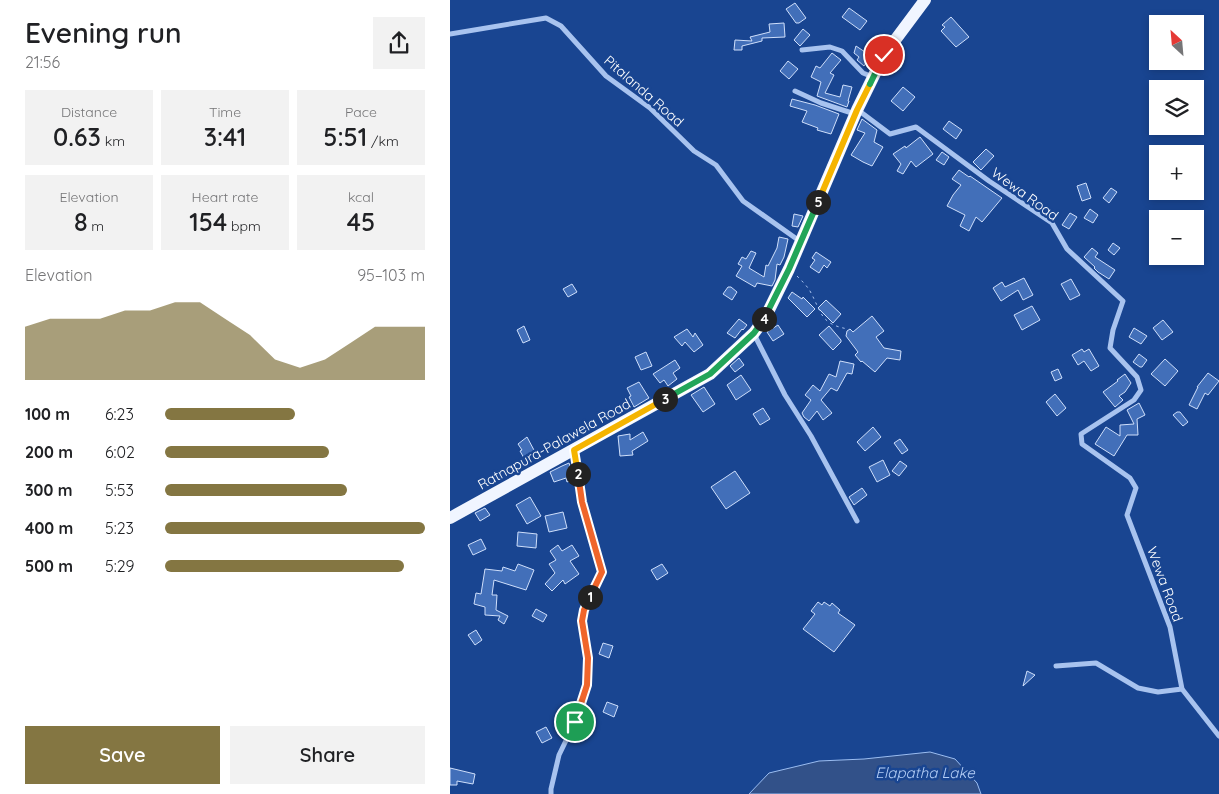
<!DOCTYPE html>
<meta charset="utf-8">
<style>
:root{--surface:#fff;--page:#f2f2f2;--text:#202124;--muted:#757577;--accent:#847642}
body{margin:0;font-family:Quicksand,sans-serif;background:var(--page);color:var(--text);height:100vh;display:flex;flex-direction:column;font-size:19px;white-space:nowrap}
*{box-sizing:border-box;margin:0}
p{font-size:16px;color:var(--muted)}
.icon{flex:none;width:28px;height:28px;fill:none;stroke:currentColor;stroke-width:2;stroke-linecap:round;stroke-linejoin:round}
.map{position:relative;flex:1;overflow:hidden}
.side{display:flex;flex-direction:column;background:var(--surface);width:450px}
.side>*{flex:none}
.needle{width:32px;rotate:334deg}
.buttons{position:absolute;left:699px;top:15px;display:grid;gap:10px}
.buttons a{display:grid;place-items:center;width:55px;height:55px;border-radius:0px;background:var(--surface);box-shadow:0 2px 8px #0003;font-size:25px}
.pin{position:absolute;display:grid;place-items:center;width:42px;height:42px;color:#fff;margin:-21px;border:2px solid #fff;border-radius:50%;box-shadow:0 1px 5px #0007}
.km{position:absolute;width:25px;height:25px;margin:-12px;border-radius:50%;background:#222;color:#fff;font-size:14px;line-height:25px;text-align:center}
.round{display:grid;place-items:center;flex:none;width:52px;height:52px;border-radius:0px;background:var(--page)}
.overview{display:flex;align-items:center;justify-content:space-between;height:85px;padding:0 25px}
h1{font-size:28px;font-weight:600;line-height:38px}
.figures{display:grid;grid-template-columns:repeat(3,1fr);gap:8px;height:85px;padding:5px 25px}
.figures div{display:grid;align-content:center;border-radius:0px;background:var(--page);text-align:center}
.figures b{font-size:25px;font-weight:600}
.figures small{font-size:14px;font-weight:400}
.figures p{font-size:14px}
.chart{height:140px;padding:10px 25px}
.chart p{display:flex;justify-content:space-between}
.chart svg{width:100%;height:90px;margin-top:5px;fill:var(--accent);opacity:.7}
.primary-button{display:flex;gap:10px;margin-top:auto;padding:10px 25px}
.primary-button a{flex:1;height:58px;border-radius:0px;background:var(--accent);color:#fff;font-size:20px;font-weight:600;line-height:58px;text-align:center}
.primary-button a+a{background:var(--page);color:var(--text)}
ul{padding:0 25px;list-style:none;font-size:16px}
li{display:grid;grid-template-columns:80px 60px 1fr;align-items:center;height:38px}
li i{height:12px;border-radius:6px;background:var(--accent)}
main{display:flex;flex:1;min-height:0}
.map>svg:first-child{display:block}
.water{fill:#325189;stroke:#9bbdf1}
.building{fill:#426fb9;stroke:#cfdffb}
.lines{fill:none;stroke-linecap:round;stroke-linejoin:round}
.path{stroke:#a8c3ef;stroke-width:1;stroke-dasharray:2.5 4;stroke-linecap:butt}
.street{stroke:#a8c3ef;stroke-width:5}
.primary{stroke:#f0f5ff;stroke-width:12}
.split-1-casing{stroke:#fff;stroke-width:10}
.split-2-casing{stroke:#fff;stroke-width:10}
.split-3-casing{stroke:#fff;stroke-width:10}
.split-4-casing{stroke:#fff;stroke-width:10}
.split-5-casing{stroke:#fff;stroke-width:10}
.split-6-casing{stroke:#fff;stroke-width:10}
.split-7-casing{stroke:#fff;stroke-width:10}
.split-1{stroke:#f0652b;stroke-width:6}
.split-2{stroke:#f0652b;stroke-width:6}
.split-3{stroke:#f5b400;stroke-width:6}
.split-4{stroke:#22a559;stroke-width:6}
.split-5{stroke:#22a559;stroke-width:6}
.split-6{stroke:#f5b400;stroke-width:6}
.split-7{stroke:#22a559;stroke-width:6}
.labels{text-anchor:middle;stroke-width:5;stroke-linejoin:round;paint-order:stroke}
.street-label{font-size:14px;fill:#fff;stroke:#194591}
.water-label{font-size:15px;font-style:italic;fill:#b4cef6;stroke:#194591}
</style>
<main>
<section class="side">
<div class="overview"><div><h1>Evening run</h1><p>21:56</p></div><a class="round"><svg class="icon" aria-label="share" viewBox="0 0 24 24"><path d="M12 15V3M7 8l5-5 5 5M5 13v7h14v-7"/></svg></a></div>
<div class="figures">
<div><p>Distance</p><b>0.63<small> km</small></b></div>
<div><p>Time</p><b>3:41</b></div>
<div><p>Pace</p><b>5:51<small> /km</small></b></div>
</div>
<div class="figures">
<div><p>Elevation</p><b>8<small> m</small></b></div>
<div><p>Heart rate</p><b>154<small> bpm</small></b></div>
<div><p>kcal</p><b>45</b></div>
</div>
<div class="chart"><p><span>Elevation</span>95–103 m</p>
<svg viewBox="0 0 160 44" preserveAspectRatio="none"><path d="M0 44V18L10 14L20 14L30 14L40 10L50 10L60 6L70 6L80 14L90 22L100 34L110 38L120 34L130 26L140 18L150 18L160 18V44z"/></svg>
</div>
<ul>
<li><b>100 m</b>6:23<i style="width:50%"></i></li>
<li><b>200 m</b>6:02<i style="width:63%"></i></li>
<li><b>300 m</b>5:53<i style="width:70%"></i></li>
<li><b>400 m</b>5:23<i style="width:100%"></i></li>
<li><b>500 m</b>5:29<i style="width:92%"></i></li>
</ul>
<div class="primary-button"><a>Save</a><a>Share</a></div>
</section>
<div class="map">
<svg width="769" height="794" viewBox="0 0 769 794">
<rect width="100%" height="100%" fill="#194591"/>
<path class="water" d="M480,752L505,759L527,783L531,794H299L319,773L369,761L414,759Z"/>
<g class="building">
<path d="M345,3L356,18L349,23H346L336,9Z"/>
<path d="M399,8L417,21L410,30L392,17Z"/>
<path d="M501,17L519,37L506,47L491,31L495,27L492,25Z"/>
<path d="M334,23L335,37L312,38V41L292,46V50H284L285,40L302,41L300,37L320,32L319,24Z"/>
<path d="M353,29L360,35L350,46L344,40Z"/>
<path d="M406,46L421,56L414,66L407,60L409,57L404,53Z"/>
<path d="M382,53L391,60L380,73L384,75L375,93L390,97L393,85L402,87L398,101H399L397,107L367,96L371,82L361,77L366,66L370,68Z"/>
<path d="M338,61L348,69L339,79L330,71Z"/>
<path d="M453,87L465,97L453,111L441,101Z"/>
<path d="M342,99L365,105L389,114L381,134L367,130L368,128L352,122L357,111L340,106Z"/>
<path d="M412,119L427,130L424,142L433,147L422,166L413,162L401,155L415,133L407,130Z"/>
<path d="M499,121L512,130L506,139L493,129Z"/>
<path d="M470,137L483,154L466,167L461,161L453,174L447,171L451,164L443,154L455,146L456,148Z"/>
<path d="M536,149L544,156L531,170L523,162Z"/>
<path d="M492,152L499,157L494,165L486,160Z"/>
<path d="M509,170L519,177L520,176L552,198L532,222L526,217L519,231L510,226L515,215L497,206L503,195L511,185L502,179Z"/>
<path d="M636,183L641,198L632,201L627,186Z"/>
<path d="M661,188L667,192L659,203L653,198Z"/>
<path d="M640,209L648,215L643,223L634,218Z"/>
<path d="M620,213L627,217L619,229L612,225Z"/>
<path d="M344,214L353,216L348,227L342,226Z"/>
<path d="M329,237L338,239L334,257L330,265L327,264L325,280L322,286L307,283L305,287L286,276L292,266L288,264L292,257L296,259L301,251L306,253L299,268L314,277L316,265L318,266L327,248Z"/>
<path d="M663,243L670,248L664,255L658,250Z"/>
<path d="M642,248L648,253L645,257L665,270L659,279L648,272L644,268L645,267L634,257Z"/>
<path d="M366,252L381,262L377,268L374,265L369,273L360,267L365,260L362,258Z"/>
<path d="M574,278L583,295L573,300L568,290L551,301L543,288L552,282L555,287Z"/>
<path d="M621,279L630,295L620,300L611,284Z"/>
<path d="M122,284L127,292L118,297L113,289Z"/>
<path d="M278,287H281L287,292L282,300L273,294Z"/>
<path d="M342,292L352,299L353,297L365,309L357,317L338,298Z"/>
<path d="M376,300L391,314L383,323L368,308Z"/>
<path d="M582,306L590,320L572,330L564,315Z"/>
<path d="M422,316L434,331L426,337L434,348L451,351L450,360L437,358L425,372L412,361L411,362L405,355L408,352L396,336L397,331L400,329L403,332Z"/>
<path d="M289,319L297,325L293,330L292,329L285,338L277,333Z"/>
<path d="M713,320L723,332L712,340L703,328Z"/>
<path d="M328,325L334,334L323,341L317,332Z"/>
<path d="M74,326L80,340L73,343L67,330Z"/>
<path d="M379,326L391,340V342L383,350L369,335Z"/>
<path d="M684,328L697,336L691,344L679,337Z"/>
<path d="M237,329L243,337L245,333L253,345L244,352L235,342L232,346L224,337Z"/>
<path d="M632,349L634,352L639,349L649,366L641,371L634,361L628,365L622,355Z"/>
<path d="M196,352L202,366L191,370L185,357Z"/>
<path d="M689,354L697,360L692,367H690L683,362Z"/>
<path d="M289,358L294,365L285,372L280,366Z"/>
<path d="M715,359L728,371L715,386L701,374Z"/>
<path d="M225,360L230,368L223,373L227,379L218,386L214,380L210,383L203,374Z"/>
<path d="M390,361L404,364L402,374L397,373L387,391L381,388L371,400L382,413L373,420L367,411L359,421L354,417L352,413L361,400L355,395L363,385L370,391L379,374L386,377Z"/>
<path d="M608,369L612,378L605,381L601,372Z"/>
<path d="M758,373L769,381L758,395L755,393L747,409L739,405L748,387H747Z"/>
<path d="M675,374L681,383L675,392L669,396L673,400L665,407L653,392L668,381L667,380Z"/>
<path d="M291,375L301,390L286,400L277,385Z"/>
<path d="M189,382L199,398L184,407L179,397L181,396L177,388Z"/>
<path d="M254,387L265,404L253,412L241,395Z"/>
<path d="M605,394L616,408L607,416L596,402Z"/>
<path d="M689,403L695,415L687,419L688,435H677L664,456L645,444L656,427L670,436V425L684,424L677,410Z"/>
<path d="M313,408L320,419L310,425L303,414Z"/>
<path d="M727,412H730L738,422L733,426L723,415Z"/>
<path d="M423,427L431,437L415,451L407,442Z"/>
<path d="M193,432L198,441L182,451L183,455L170,456L168,436L180,434V440Z"/>
<path d="M77,437L85,452L74,458L70,451L72,450L68,444Z"/>
<path d="M450,439L458,450L452,454L444,443Z"/>
<path d="M433,460L440,475L427,482L419,467Z"/>
<path d="M450,461L457,466L449,476L442,471Z"/>
<path d="M119,463L124,479L117,482L116,478L104,482L100,472L112,466Z"/>
<path d="M285,471L300,493L276,509L261,487Z"/>
<path d="M412,488L417,495L404,505L399,497Z"/>
<path d="M80,497L91,516L77,524L66,505Z"/>
<path d="M35,508L40,515L30,521L25,513Z"/>
<path d="M113,512L117,528L99,532L95,516Z"/>
<path d="M68,532L87,534L86,548L67,546Z"/>
<path d="M31,539L36,549L23,555L18,545Z"/>
<path d="M108,545L112,551L122,545L129,556L120,561L129,574L115,584L113,580L102,591L95,584L105,573L99,564L106,560L100,551Z"/>
<path d="M68,564L84,570L76,590L44,580L42,595H47L46,610L58,616L54,624L48,620L50,616L35,615V607L24,604L26,593L31,594L35,569L52,571L53,567L65,571Z"/>
<path d="M212,564L218,573L207,580L201,570Z"/>
<path d="M368,602L372,605L374,602L380,606L382,603L390,610L388,613L405,625L384,652L353,629L365,614L361,611Z"/>
<path d="M86,609L97,615L93,622L82,616Z"/>
<path d="M26,630L32,640L25,645L18,635Z"/>
<path d="M153,643L163,646L159,658L149,654Z"/>
<path d="M577,671L585,675L573,686Z"/>
<path d="M157,702L168,706L164,717L153,712Z"/>
<path d="M96,727L102,738L92,743L86,732Z"/>
<path d="M0,768L25,774L23,784L7,781V785H0Z"/>
</g>
<g class="lines">
<path class="path" d="M347,276C352,281 357,286 360,291C372,313 370,324 398,329"/>
<g class="street">
<path d="M0,34L96,18L111,26L156,76L200,108L244,151L266,165L293,201L351,242"/>
<path d="M352,50L380,47L392,51L413,73L423,77"/>
<path d="M345,91L371,103L405,114"/>
<path d="M408,110L440,134L466,127L539,181L602,223L617,249L673,301L663,330L660,348L687,377L691,390L684,400L631,434L632,444L680,478L686,488L677,515L720,627L732,689L769,736"/>
<path d="M304,334L335,395L361,436L407,521"/>
<path d="M606,666L646,663L688,688L708,692L732,689"/>
<path d="M101,794V789L109,755L125,722L137,685L139,658L132,621L134,610L152,572L132,502L124,449"/>
</g>
<path class="primary" d="M0,518L260,374L304,333L315,318L339,269L407,110L434,55L475,0"/>
</g>
<g class="lines">
<defs>
<path id="split-1" d="M125,722L137,685L138,658L132,621L134,610L140,597"/>
<path id="split-2" d="M128,474L132,502L152,572L140,597"/>
<path id="split-3" d="M128,474L124,450L215,399"/>
<path id="split-4" d="M215,399L260,374L304,333L314,319"/>
<path id="split-5" d="M314,319L339,269L368,202"/>
<path id="split-6" d="M368,202L407,110L420,84"/>
<path id="split-7" d="M420,84L434,55"/>
</defs>
<use href="#split-1" class="split-1-casing"/>
<use href="#split-2" class="split-2-casing"/>
<use href="#split-3" class="split-3-casing"/>
<use href="#split-4" class="split-4-casing"/>
<use href="#split-5" class="split-5-casing"/>
<use href="#split-6" class="split-6-casing"/>
<use href="#split-7" class="split-7-casing"/>
<use href="#split-1" class="split-1"/>
<use href="#split-2" class="split-2"/>
<use href="#split-3" class="split-3"/>
<use href="#split-4" class="split-4"/>
<use href="#split-5" class="split-5"/>
<use href="#split-6" class="split-6"/>
<use href="#split-7" class="split-7"/>
</g>
<g class="labels">
<g class="street-label">
<text transform="translate(194 91) rotate(41)" y="5">Pitalanda Road</text>
<text transform="translate(575 194) rotate(36)" y="5">Wewa Road</text>
<text transform="translate(104 444) rotate(-29)" y="5">Ratnapura-Palawela Road</text>
<text transform="translate(715 584) rotate(70)" y="5">Wewa Road</text>
</g>
<g class="water-label">
<text x="475" y="778">Elapatha Lake</text>
</g>
</g>
</svg>
<div class="buttons">
<a><svg class="needle" viewBox="-14 -14 28 28"><path d="M0-13l5 13h-10z" fill="#e53935"/><path d="M0 13l5-13h-10z" fill="#757577"/></svg></a>
<a><svg class="icon" aria-label="layers" viewBox="0 0 24 24"><path d="M12 4l9 5-9 5-9-5zM3 14l9 5 9-5"/></svg></a>
<a>+</a>
<a>−</a>
</div>
<div class="pin" style="left:125px;top:722px;background:#1e9e55"><svg class="icon" aria-label="arrive" viewBox="0 0 24 24"><path d="M6 21V4h12l-3 4 3 4H6"/></svg></div>
<div class="pin" style="left:434px;top:55px;background:#d93025"><svg class="icon" aria-label="check" viewBox="0 0 24 24"><path d="M5 12l5 5 9-10"/></svg></div>
<b class="km" style="left:140px;top:597px">1</b>
<b class="km" style="left:128px;top:474px">2</b>
<b class="km" style="left:215px;top:399px">3</b>
<b class="km" style="left:314px;top:319px">4</b>
<b class="km" style="left:368px;top:202px">5</b>
</div>
</main>
